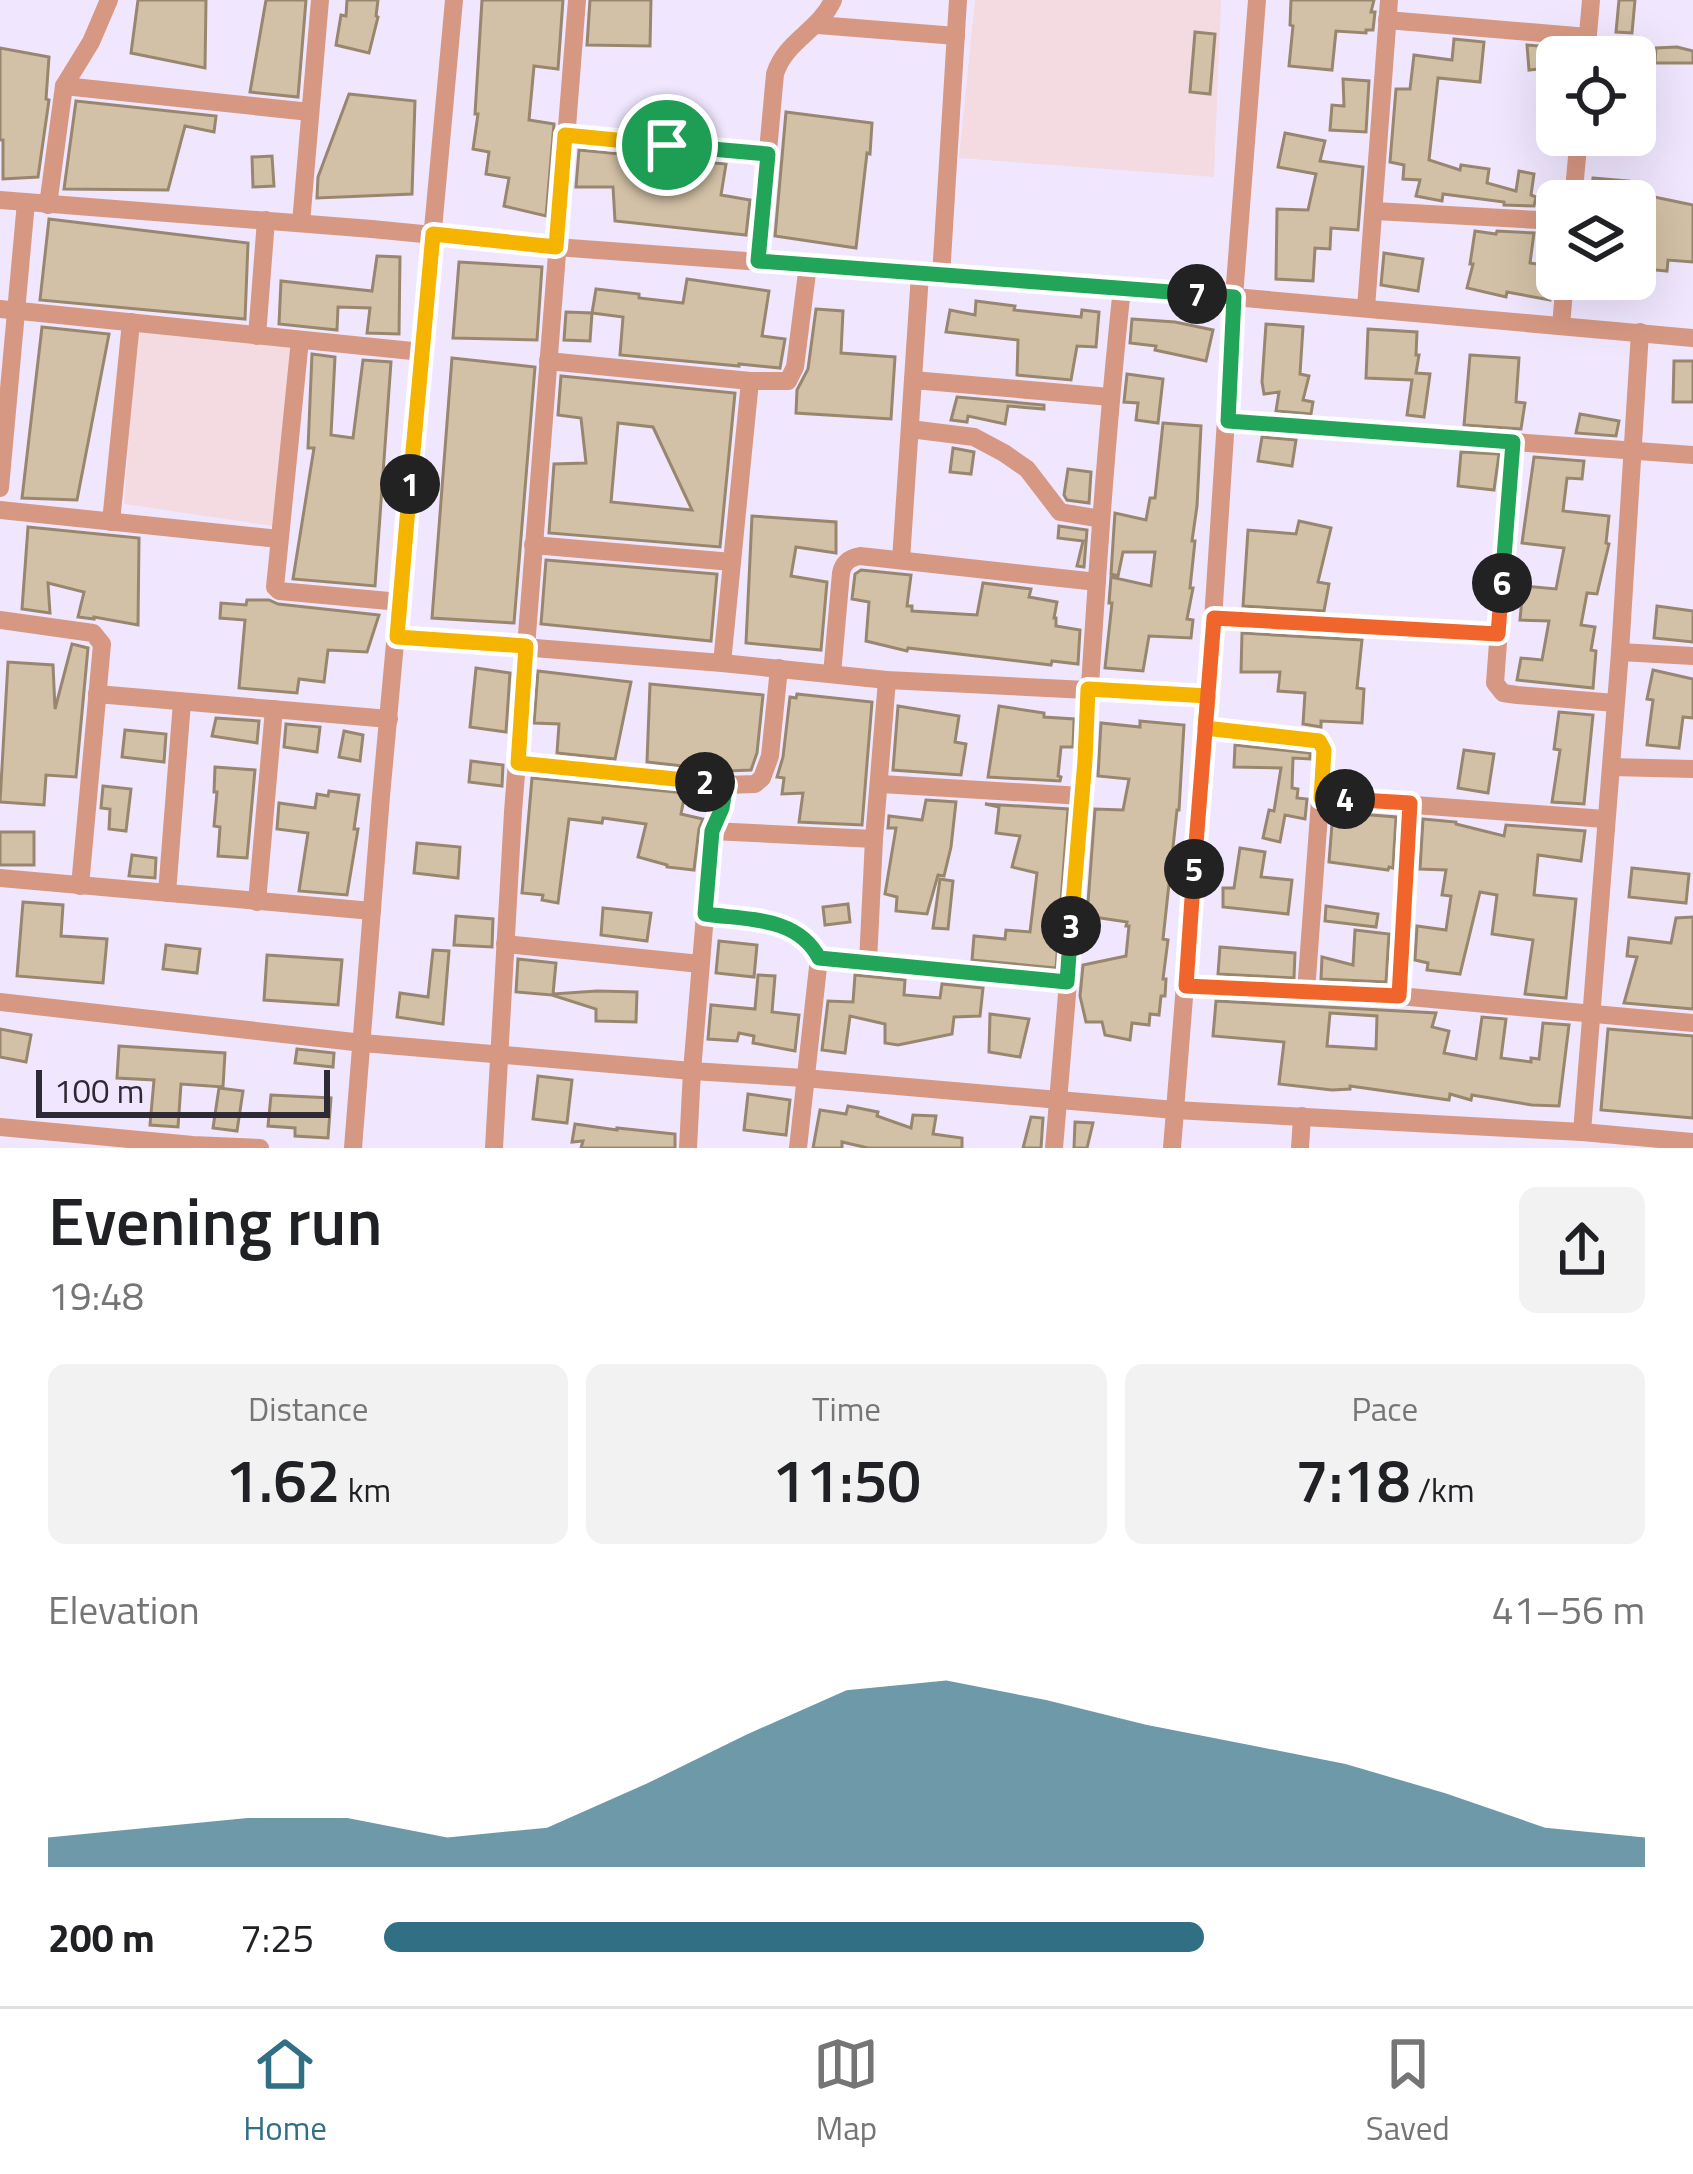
<!DOCTYPE html>
<meta charset="utf-8">
<style>
:root{--surface:#fff;--page:#f2f2f2;--text:#202124;--muted:#757577;--line:#e0e0e0;--accent:#316f85}
body{margin:0;font-family:"Titillium Web",sans-serif;background:var(--page);color:var(--text);height:100vh;display:flex;flex-direction:column;font-size:45px;white-space:nowrap}
*{box-sizing:border-box;margin:0}
p{font-size:39px;color:var(--muted)}
.icon{flex:none;width:66px;height:66px;fill:none;stroke:currentColor;stroke-width:2;stroke-linecap:round;stroke-linejoin:round}
.map{position:relative;height:1148px;overflow:hidden}
.panel{display:flex;flex-direction:column;background:var(--surface);flex:1}
.panel>*{flex:none}
.buttons{position:absolute;left:1536px;top:36px;display:grid;gap:24px}
.buttons a{display:grid;place-items:center;width:120px;height:120px;border-radius:18px;background:var(--surface);box-shadow:0 12px 48px #0002;font-size:60px}
.scale{position:absolute;left:36px;bottom:30px;width:294px;box-sizing:border-box;padding-left:12px;border:6px solid #2e2a35;border-top:0;font-size:33px;line-height:42px;white-space:nowrap;color:#2e2a35;-webkit-text-stroke:9px #f0e7ff;paint-order:stroke}
.pin{position:absolute;display:grid;place-items:center;width:102px;height:102px;color:#fff;margin:-51px;border:6px solid #fff;border-radius:50%;box-shadow:0 3px 12px #0007}
.km{position:absolute;width:60px;height:60px;margin:-30px;border-radius:50%;background:#222;color:#fff;font-size:33px;line-height:60px;text-align:center}
.round{display:grid;place-items:center;flex:none;width:126px;height:126px;border-radius:18px;background:var(--page)}
.overview{display:flex;align-items:center;justify-content:space-between;height:204px;padding:0 48px}
h1{font-size:66px;font-weight:600;line-height:90px}
.figures{display:grid;grid-template-columns:repeat(3,1fr);gap:18px;height:204px;padding:12px 48px}
.figures div{display:grid;align-content:center;border-radius:18px;background:var(--page);text-align:center}
.figures b{font-size:60px;font-weight:600}
.figures small{font-size:33px;font-weight:400}
.figures p{font-size:33px}
.chart{height:336px;padding:24px 48px}
.chart p{display:flex;justify-content:space-between}
.chart svg{width:100%;height:216px;margin-top:12px;fill:var(--accent);opacity:.7}
ul{padding:0 48px;list-style:none;font-size:39px}
li{display:grid;grid-template-columns:192px 144px 1fr;align-items:center;height:90px}
li i{height:30px;border-radius:15px;background:var(--accent)}
.menu{display:flex;justify-content:space-around;align-items:center;height:168px;border-top:3px solid var(--line);background:var(--surface);font-size:33px;color:var(--muted)}
.menu a{display:grid;justify-items:center;gap:6px}
.menu .active{color:var(--accent)}
.map>svg:first-child{display:block}
.education{fill:#f4dae1}
.building{fill:#d2c1a6;stroke:#98876e;stroke-width:3;fill-rule:evenodd}
.lines{fill:none;stroke-linecap:round;stroke-linejoin:round}
.minor{stroke:#d69883;stroke-width:18}
.split-1-casing{stroke:#fff;stroke-width:24}
.split-2-casing{stroke:#fff;stroke-width:24}
.split-3-casing{stroke:#fff;stroke-width:24}
.split-4-casing{stroke:#fff;stroke-width:24}
.split-5-casing{stroke:#fff;stroke-width:24}
.split-6-casing{stroke:#fff;stroke-width:24}
.split-7-casing{stroke:#fff;stroke-width:24}
.split-8-casing{stroke:#fff;stroke-width:24}
.split-1{stroke:#f5b400;stroke-width:15}
.split-2{stroke:#f5b400;stroke-width:15}
.split-3{stroke:#22a559;stroke-width:15}
.split-4{stroke:#f5b400;stroke-width:15}
.split-5{stroke:#f0652b;stroke-width:15}
.split-6{stroke:#f0652b;stroke-width:15}
.split-7{stroke:#22a559;stroke-width:15}
.split-8{stroke:#22a559;stroke-width:15}
</style>
<div class="map">
<svg width="1693" height="1148" viewBox="0 0 1693 1148">
<rect width="100%" height="100%" fill="#f0e7ff"/>
<g class="education">
<path d="M975,0H1221L1214,177L959,158Z"/>
<path d="M136,328L297,339L287,528L124,504Z"/>
</g>
<g class="building">
<path d="M138,0H206L205,68L131,53Z"/>
<path d="M266,0H306L298,97L250,92Z"/>
<path d="M347,0H378L376,16L378,17L369,53L336,45L341,15L346,16Z"/>
<path d="M482,0H563L558,69L534,66L529,120L554,124L546,216L504,206L509,178L486,174L489,152L473,149L478,114H475Z"/>
<path d="M590,0H651L650,46L587,45Z"/>
<path d="M1291,0H1374L1371,12H1375L1373,30H1366V33L1336,31L1332,70L1289,66L1293,26L1290,25Z"/>
<path d="M1619,0H1635L1632,33L1616,32Z"/>
<path d="M1195,32L1215,34L1210,94L1190,92Z"/>
<path d="M1454,39L1484,42L1480,82L1438,78L1429,160L1460,170L1461,165L1489,169L1487,183L1516,191L1519,171L1534,174L1531,195L1536,197L1534,206L1504,205V202L1443,194L1442,201L1416,196L1420,180L1403,179L1404,165L1390,162L1396,89H1410L1414,55L1452,60Z"/>
<path d="M1527,45L1564,48L1563,57H1557V67L1529,70Z"/>
<path d="M1677,47L1693,51V63H1655L1656,48Z"/>
<path d="M0,48L49,57L46,99L49,100L38,177L3,179V140H0Z"/>
<path d="M1343,79L1369,81L1366,132L1330,130L1332,105L1344,106Z"/>
<path d="M349,94L415,101L412,194L317,198L318,177Z"/>
<path d="M76,101L216,116L214,132L185,126L168,190L64,189Z"/>
<path d="M786,112L872,123L870,154L867,153L856,248L775,236Z"/>
<path d="M1285,133L1325,141L1320,161L1363,167L1358,230L1331,228L1330,249L1315,248L1313,281L1276,279L1277,209L1308,210L1316,174L1278,167Z"/>
<path d="M579,150L726,164L721,195L750,200L746,235L615,221L613,187H576Z"/>
<path d="M272,156L274,186L253,187L252,157Z"/>
<path d="M1593,178L1629,181L1627,201H1591Z"/>
<path d="M1635,193L1693,205V262L1668,260L1667,271L1635,268Z"/>
<path d="M49,219L248,243L245,319L40,300Z"/>
<path d="M1475,231L1496,234L1497,231L1534,233L1530,263L1557,267L1552,278L1550,300L1507,292L1506,297L1467,288L1473,264H1470Z"/>
<path d="M1384,253L1423,259L1418,291L1381,285Z"/>
<path d="M377,256L400,257L399,334L367,333L370,308L338,307L337,330L279,324L281,281L372,291Z"/>
<path d="M459,262L542,267L537,340L453,338Z"/>
<path d="M687,279L769,291L762,336L785,339L780,368L739,364V366L620,355L623,317L592,313L596,289L639,294V298L683,303Z"/>
<path d="M976,301L1015,306L1014,310L1081,317L1082,310L1099,312L1096,347L1077,346L1071,380L1017,375L1018,340L946,332L950,310L975,315Z"/>
<path d="M816,309L843,311L841,353L895,357L891,419L796,413L797,390L808,369Z"/>
<path d="M566,312L592,313L590,341L564,340Z"/>
<path d="M1132,319L1175,322L1213,330L1206,361L1155,350L1156,346L1130,343Z"/>
<path d="M1266,324L1303,327L1300,374L1309,376L1303,400L1313,402L1311,414L1276,411L1279,392L1264,394L1262,382Z"/>
<path d="M42,327L109,334L77,500L22,498Z"/>
<path d="M1368,329L1417,332L1416,355H1419L1416,373L1430,374L1424,417L1407,415L1412,380L1366,378Z"/>
<path d="M312,354L335,357L331,435L353,438L363,360L391,362L375,586L293,579L314,448H308Z"/>
<path d="M1470,355L1519,358L1516,402L1525,403L1521,429L1464,425Z"/>
<path d="M452,358L535,367L514,623L432,618Z"/>
<path d="M1674,361H1693V402H1673Z"/>
<path d="M1127,374L1163,379L1158,423L1136,420L1138,403L1124,402Z"/>
<path d="M561,376L735,393L720,547L549,533L554,464L586,463L581,418L558,415ZM618,423L653,427L692,510L611,502Z"/>
<path d="M957,397L1044,405V409L1008,406L1005,424L968,416L967,422L951,420Z"/>
<path d="M1580,414L1619,421L1616,436L1576,433Z"/>
<path d="M1163,423L1201,426L1197,506L1192,541H1195L1190,588H1193L1187,619L1193,620L1191,638L1149,636L1143,671L1105,668L1112,603H1109L1111,577L1151,586L1155,552H1123L1118,576L1111,574L1114,527L1115,513L1146,520L1150,498H1155Z"/>
<path d="M1262,437L1296,440L1292,466L1258,461Z"/>
<path d="M953,448L974,452L971,474L950,472Z"/>
<path d="M1461,452L1499,454L1494,490L1458,486Z"/>
<path d="M1534,457L1584,461L1582,479L1567,478L1563,511L1609,516L1606,543L1609,544L1597,594L1587,593L1581,625L1595,627L1591,650L1596,651L1593,688L1517,680L1521,658L1542,660L1549,621L1520,620L1523,586L1556,589L1564,548L1522,543Z"/>
<path d="M1068,469L1091,472L1089,503L1067,500L1064,495Z"/>
<path d="M752,516L836,522V553L796,547L791,576L827,582L821,650L746,643Z"/>
<path d="M1299,521L1331,528L1318,582L1329,584L1324,611L1243,606L1248,530L1296,534Z"/>
<path d="M1059,526L1087,530L1084,567L1077,566L1083,541L1058,538Z"/>
<path d="M28,527L139,538L138,625L94,617V619L78,617L84,592L48,583L50,613L22,609Z"/>
<path d="M546,560L717,574L711,641L541,624Z"/>
<path d="M861,570L911,575L907,606H912V611L977,615L983,583L1031,589L1029,597L1057,602L1054,618H1056V626L1080,630L1078,664L1052,661L1051,665L908,648L907,651L866,641L869,602L852,599L855,574Z"/>
<path d="M247,600H269L278,604L379,615L367,652L328,650L324,682L299,679L297,693L239,688L245,620L220,618L221,603L246,605Z"/>
<path d="M1657,606L1693,611V642L1654,638Z"/>
<path d="M1242,633L1362,640L1357,688L1364,689L1362,723L1321,721V727L1303,724L1305,693L1278,691L1280,672H1241Z"/>
<path d="M72,644L88,648L76,777L46,775L44,805L0,802L8,662L53,665L55,709Z"/>
<path d="M476,668L510,673L506,732L470,727Z"/>
<path d="M1653,670L1693,679V718L1683,717L1679,748L1647,745L1653,700L1647,699Z"/>
<path d="M538,671L631,682L615,759L557,753L559,724L534,723Z"/>
<path d="M650,684L763,695L757,753L751,770L727,771L647,762Z"/>
<path d="M797,694L872,702L862,825L799,822L803,793L782,794L784,778L777,777L783,757L790,697L796,698Z"/>
<path d="M898,706L959,716L955,742L966,744L961,775L893,770Z"/>
<path d="M999,706L1044,713V717L1074,719L1073,747H1061L1058,776L1061,777L1060,781L988,777Z"/>
<path d="M1559,712L1593,715L1584,804L1552,802L1560,750L1554,749Z"/>
<path d="M216,718L259,721L257,743L212,736Z"/>
<path d="M1140,721L1184,725L1179,810H1177L1163,939L1168,940L1163,979H1166L1165,996H1161L1159,1015L1150,1014L1149,1025L1132,1023L1130,1040L1105,1035L1102,1022H1086L1080,996L1083,965L1126,956L1129,926H1126L1127,922L1087,916L1095,809L1123,810L1129,779L1098,776L1101,723L1140,727Z"/>
<path d="M286,724L320,727L317,752L284,747Z"/>
<path d="M125,730L166,734L164,762L122,757Z"/>
<path d="M344,731L363,735L360,761L339,757Z"/>
<path d="M1235,745L1310,753V759L1293,758L1292,788L1298,789L1297,798L1307,799L1305,819L1285,815L1280,842L1263,838L1269,810L1274,811L1281,768L1234,767Z"/>
<path d="M1464,750L1494,754L1488,793L1458,788Z"/>
<path d="M471,761L503,765L502,786L469,782Z"/>
<path d="M215,767L255,770L247,858L218,856L220,827L214,826L217,792H214Z"/>
<path d="M532,778L685,793L681,814L703,819L699,829L694,870L667,867V865L638,857L646,824L603,818L602,823L569,819L558,903L542,900L543,895L522,893Z"/>
<path d="M103,786L131,789L126,831L109,829L110,809L101,808Z"/>
<path d="M329,791L359,795L354,829H358L347,895L299,891L308,833L277,829L279,803L315,808L317,794L328,796Z"/>
<path d="M926,800L956,802L951,847L944,876L938,875L927,914L896,911L897,897L885,894L896,828H888L889,816L922,820Z"/>
<path d="M985,804L1068,809L1056,968L972,960L974,936L1005,939L1006,930L1030,932L1037,873L1012,867L1020,836L996,833L999,807Z"/>
<path d="M1333,812L1396,817L1393,868L1389,867L1388,870L1329,862Z"/>
<path d="M1423,819L1456,822V824L1504,836L1506,825L1585,831L1581,861L1538,855L1534,895L1576,899L1566,998L1525,994L1533,940L1492,934L1497,895L1480,892L1460,974L1427,970L1428,963L1415,960L1417,926L1446,930L1451,896L1442,895L1446,870L1420,869Z"/>
<rect x="0" y="832" width="34" height="33"/>
<path d="M417,843L460,847L458,878L414,873Z"/>
<path d="M1240,848L1265,852L1261,877L1292,880L1288,914L1223,907V888H1234Z"/>
<path d="M132,855L156,858L155,878L129,876Z"/>
<path d="M1632,868L1689,874L1686,903L1629,897Z"/>
<path d="M940,879L953,881L948,929L933,928Z"/>
<path d="M23,902L63,905L61,936L107,939L103,983L17,976Z"/>
<path d="M848,904L850,922L825,925L823,907Z"/>
<path d="M1326,906L1378,914L1376,927L1325,921Z"/>
<path d="M603,908L651,913L647,941L601,935Z"/>
<path d="M456,916L493,919L492,947L454,945Z"/>
<path d="M1693,917V1009L1624,1003L1637,957L1627,956L1629,938L1671,943L1676,918Z"/>
<path d="M1355,930L1389,934L1386,982L1321,979L1322,957L1353,965Z"/>
<path d="M719,941L757,945L754,977L716,973Z"/>
<path d="M166,945L200,949L197,973L163,969Z"/>
<path d="M1220,947L1295,953L1294,978L1218,974Z"/>
<path d="M433,950L449,951L443,1024L397,1017L400,993L428,997Z"/>
<path d="M267,955L342,960L338,1005L264,1000Z"/>
<path d="M518,959L556,963L553,994L597,991L637,992L636,1022L596,1021V1009L552,995L516,992Z"/>
<path d="M758,975L775,976L772,1012L799,1015L795,1051L753,1043L754,1036L739,1033L737,1041L708,1039L711,1005L755,1009Z"/>
<path d="M855,975L905,980L904,995L940,998L942,984L983,988L980,1016L954,1017L952,1034L898,1045L885,1043V1024L850,1016L845,1053L822,1050L828,1001L853,1002Z"/>
<path d="M1216,1001L1436,1013L1432,1027L1449,1031L1444,1053L1476,1059L1482,1017L1506,1019L1501,1058L1531,1062V1058L1539,1059L1543,1023L1569,1025L1559,1106L1532,1105L1472,1095L1471,1100L1450,1094L1449,1100L1350,1086V1089L1332,1090L1279,1084L1284,1042L1213,1036ZM1330,1013L1377,1016L1376,1049L1327,1046Z"/>
<path d="M990,1014L1029,1019L1020,1057L989,1052Z"/>
<path d="M0,1029L31,1035L26,1062L0,1057Z"/>
<path d="M1608,1029L1693,1036V1118L1601,1110Z"/>
<path d="M119,1046L225,1053L223,1087L181,1084L178,1127L150,1125L154,1080L117,1078Z"/>
<path d="M297,1049L334,1053L333,1067L295,1063Z"/>
<path d="M538,1076L572,1080L567,1123L533,1119Z"/>
<path d="M219,1088L243,1091L237,1131L213,1128Z"/>
<path d="M748,1094L790,1100L786,1135L744,1130Z"/>
<path d="M271,1095L331,1098L328,1138L295,1136V1128L268,1126Z"/>
<path d="M848,1106L878,1112L877,1116L911,1128L913,1115L936,1116L933,1134L962,1138V1148H868L842,1142V1148H813L820,1110L846,1114Z"/>
<path d="M1031,1117L1043,1118L1041,1148H1023Z"/>
<path d="M1075,1122L1093,1123L1087,1148H1074Z"/>
<path d="M575,1124L617,1130V1128L675,1134V1148H581L583,1141L572,1142Z"/>
</g>
<g class="lines">
<g class="minor">
<path d="M1387,20L1588,37"/>
<path d="M818,25L956,36"/>
<path d="M1586,57L1591,0"/>
<path d="M64,86L310,112"/>
<path d="M565,135L768,154"/>
<path d="M0,200L372,229L556,247L1234,297L1693,338"/>
<path d="M1573,201L1579,135"/>
<path d="M48,205L64,86L91,42L109,0"/>
<path d="M1375,211L1557,221"/>
<path d="M301,223L320,0"/>
<path d="M758,261L775,74C785,41 819,31 833,0"/>
<path d="M941,276L958,0"/>
<path d="M1366,308L1389,0"/>
<path d="M0,309L422,352"/>
<path d="M1561,326L1565,279"/>
<path d="M257,336L266,220"/>
<path d="M300,340L275,587L279,591L400,602"/>
<path d="M548,361L750,381H788L795,367L808,265"/>
<path d="M913,380L1110,397"/>
<path d="M1227,421L1693,455"/>
<path d="M910,429L974,437L1004,453L1027,469L1060,512L1101,519"/>
<path d="M1513,442L1495,683L1503,693L1517,695L1615,703"/>
<path d="M0,488L26,202"/>
<path d="M0,510L279,539"/>
<path d="M111,522L131,322"/>
<path d="M533,545L732,562"/>
<path d="M901,560L920,274"/>
<path d="M1214,618L1498,634"/>
<path d="M0,620L93,633L102,644L80,886"/>
<path d="M397,637L722,663L887,680L1208,696"/>
<path d="M1620,652L1693,656"/>
<path d="M722,663L750,381"/>
<path d="M832,674L841,573C843,563 849,558 860,556L1097,582"/>
<path d="M97,694L389,719"/>
<path d="M1205,728L1314,739L1324,746L1306,992"/>
<path d="M518,763L657,776L726,785L755,784L762,778L770,756L779,668"/>
<path d="M1611,767L1693,769"/>
<path d="M881,784L1082,796"/>
<path d="M1321,798L1605,819"/>
<path d="M712,831L874,839"/>
<path d="M0,878L372,911"/>
<path d="M167,893L182,702"/>
<path d="M257,902L274,709"/>
<path d="M705,914C747,920 797,916 819,958"/>
<path d="M505,944L700,964"/>
<path d="M868,962L874,839L887,680"/>
<path d="M1186,986L1399,996L1410,803"/>
<path d="M1399,996L1693,1023"/>
<path d="M0,1002L363,1043L692,1071L804,1078L1175,1110L1582,1132L1693,1142"/>
<path d="M0,1127L193,1145L260,1148"/>
<path d="M1582,1132L1620,652L1640,332"/>
<path d="M353,1148L381,796L454,0"/>
<path d="M494,1148L513,812L577,0"/>
<path d="M688,1148L692,1071L712,831L722,808L726,785"/>
<path d="M798,1148L819,958L1067,983"/>
<path d="M1054,1148C1065,1020 1076,892 1085,764C1095,605 1105,446 1122,288"/>
<path d="M1172,1148L1208,696L1234,297L1257,0"/>
<path d="M1300,1148L1302,1116"/>
</g>
</g>
<g class="lines">
<defs>
<path id="split-1" d="M410,484L433,234L556,247L565,135L667,145"/>
<path id="split-2" d="M410,484L397,637L526,646L518,763L705,782"/>
<path id="split-3" d="M705,782L726,785L722,808L712,831L705,914C747,920 797,916 819,958L1067,982L1071,926"/>
<path id="split-4" d="M1071,926L1085,760L1088,689L1208,696L1205,728L1319,741L1324,750L1321,798L1345,799"/>
<path id="split-5" d="M1194,869L1186,986L1399,996L1410,803L1345,799"/>
<path id="split-6" d="M1194,869L1214,618L1498,634L1502,583"/>
<path id="split-7" d="M1197,294L1234,297L1228,421L1513,442L1502,583"/>
<path id="split-8" d="M667,145L768,154L758,261L1197,294"/>
</defs>
<use href="#split-1" class="split-1-casing"/>
<use href="#split-2" class="split-2-casing"/>
<use href="#split-3" class="split-3-casing"/>
<use href="#split-4" class="split-4-casing"/>
<use href="#split-5" class="split-5-casing"/>
<use href="#split-6" class="split-6-casing"/>
<use href="#split-7" class="split-7-casing"/>
<use href="#split-8" class="split-8-casing"/>
<use href="#split-1" class="split-1"/>
<use href="#split-2" class="split-2"/>
<use href="#split-3" class="split-3"/>
<use href="#split-4" class="split-4"/>
<use href="#split-5" class="split-5"/>
<use href="#split-6" class="split-6"/>
<use href="#split-7" class="split-7"/>
<use href="#split-8" class="split-8"/>
</g>
</svg>
<div class="buttons">
<a><svg class="icon" aria-label="locate" viewBox="0 0 24 24"><circle cx="12" cy="12" r="6"/><path d="M12 2v4M12 18v4M2 12h4M18 12h4"/></svg></a>
<a><svg class="icon" aria-label="layers" viewBox="0 0 24 24"><path d="M12 4l9 5-9 5-9-5zM3 14l9 5 9-5"/></svg></a>
</div>
<div class="scale">100 m</div>
<div class="pin" style="left:667px;top:145px;background:#1e9e55"><svg class="icon" aria-label="arrive" viewBox="0 0 24 24"><path d="M6 21V4h12l-3 4 3 4H6"/></svg></div>
<b class="km" style="left:410px;top:484px">1</b>
<b class="km" style="left:705px;top:782px">2</b>
<b class="km" style="left:1071px;top:926px">3</b>
<b class="km" style="left:1345px;top:799px">4</b>
<b class="km" style="left:1194px;top:869px">5</b>
<b class="km" style="left:1502px;top:583px">6</b>
<b class="km" style="left:1197px;top:294px">7</b>
</div>
<section class="panel">
<div class="overview"><div><h1>Evening run</h1><p>19:48</p></div><a class="round"><svg class="icon" aria-label="share" viewBox="0 0 24 24"><path d="M12 15V3M7 8l5-5 5 5M5 13v7h14v-7"/></svg></a></div>
<div class="figures">
<div><p>Distance</p><b>1.62<small> km</small></b></div>
<div><p>Time</p><b>11:50</b></div>
<div><p>Pace</p><b>7:18<small> /km</small></b></div>
</div>
<div class="chart"><p><span>Elevation</span>41–56 m</p>
<svg viewBox="0 0 160 44" preserveAspectRatio="none"><path d="M0 44V38L10 36L20 34L30 34L40 38L50 36L60 27L70 17L80 8L90 6L100 10L110 15L120 19L130 23L140 29L150 36L160 38V44z"/></svg>
</div>
<ul>
<li><b>200 m</b>7:25<i style="width:65%"></i></li>
</ul>
</section>
<nav class="menu">
<a class="active"><svg class="icon" aria-label="home" viewBox="0 0 24 24"><path d="M3 11l9-7 9 7M6 9v11h12V9"/></svg>Home</a>
<a><svg class="icon" aria-label="map" viewBox="0 0 24 24"><path d="M3 6l6-2 6 2 6-2v14l-6 2-6-2-6 2zM9 4v14M15 6v14"/></svg>Map</a>
<a><svg class="icon" aria-label="saved" viewBox="0 0 24 24"><path d="M7 4h10v16l-5-4-5 4z"/></svg>Saved</a>
</nav>
